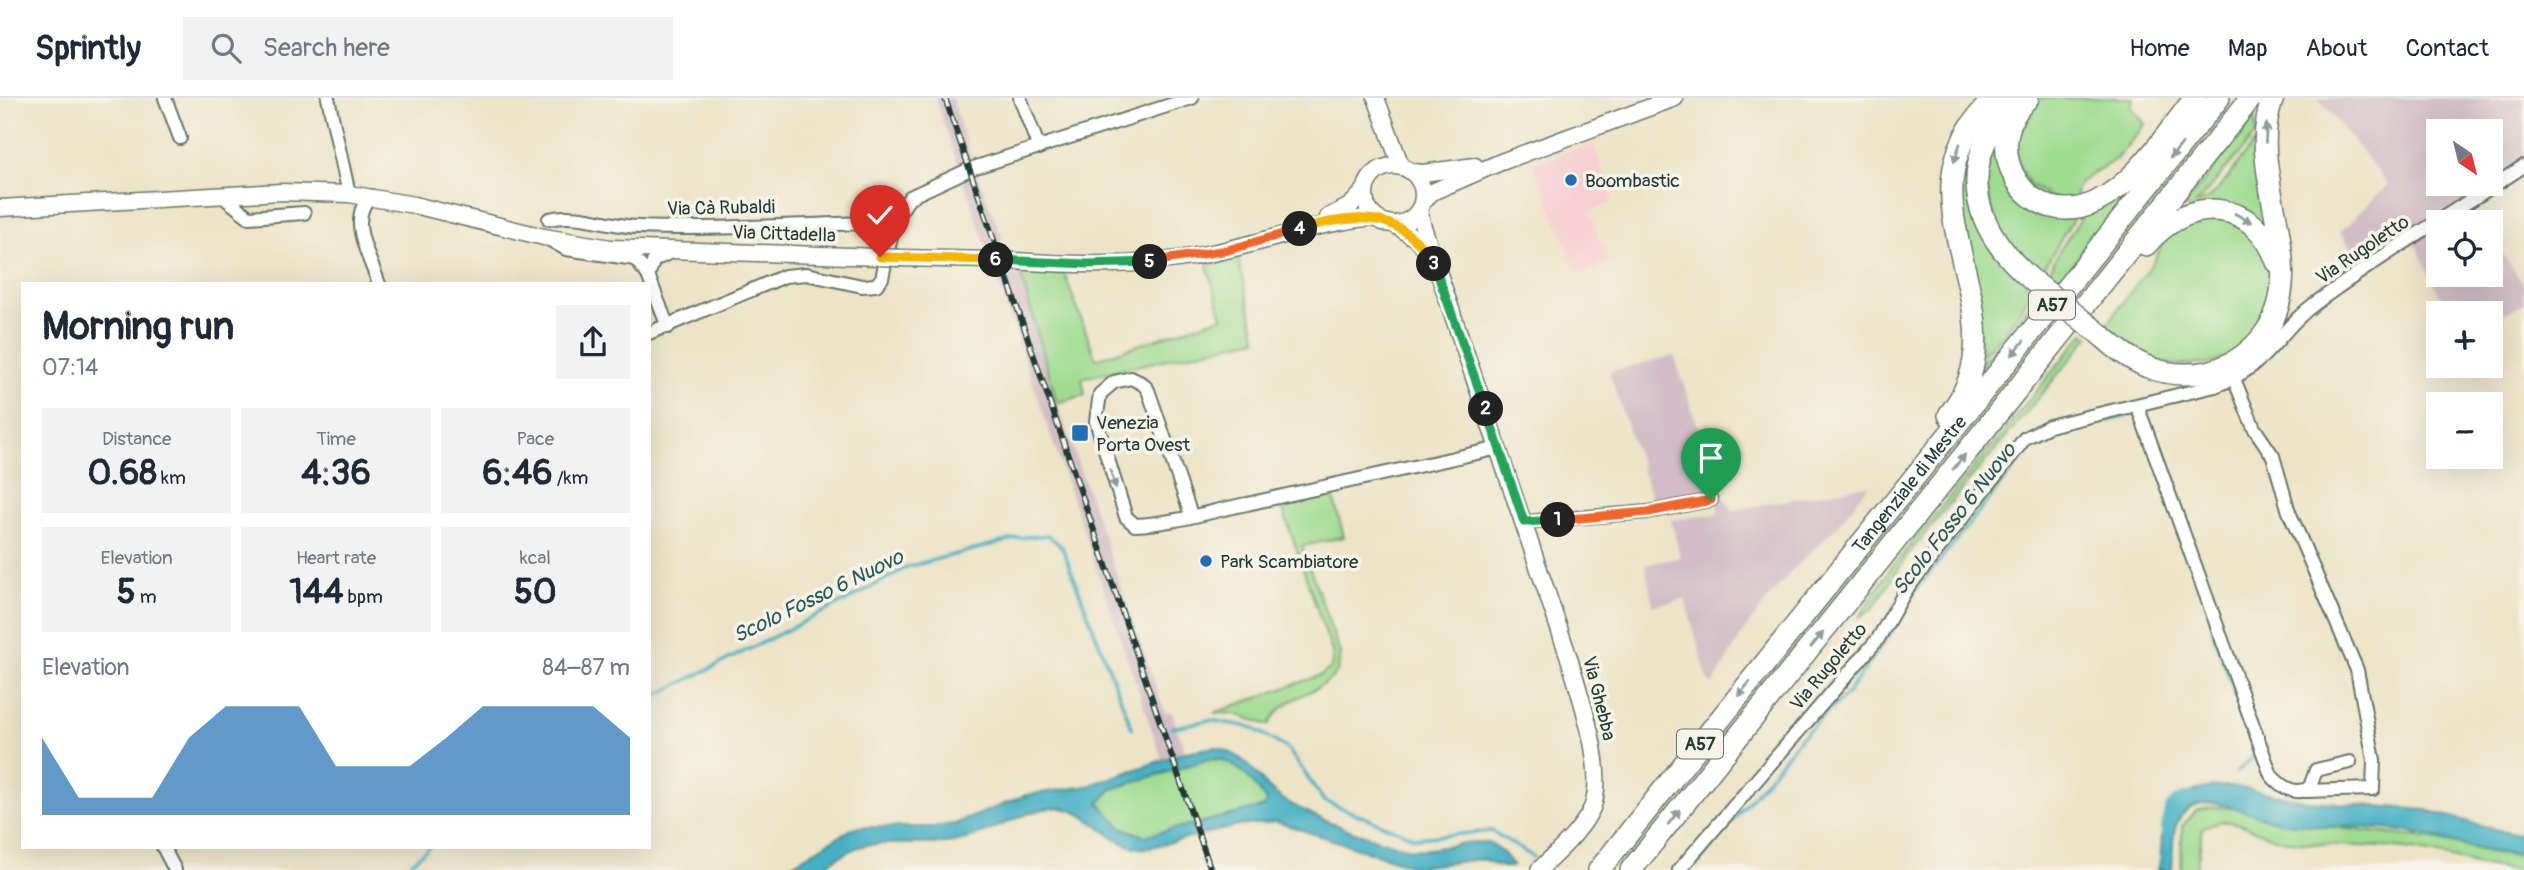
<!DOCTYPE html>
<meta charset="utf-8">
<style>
:root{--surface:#fff;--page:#f2f2f3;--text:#1f2937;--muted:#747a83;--line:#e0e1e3;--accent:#1f6fb2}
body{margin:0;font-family:Pangolin,sans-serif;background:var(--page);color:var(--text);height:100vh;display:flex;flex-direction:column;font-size:26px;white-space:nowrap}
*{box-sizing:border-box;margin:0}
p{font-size:23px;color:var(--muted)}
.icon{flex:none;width:38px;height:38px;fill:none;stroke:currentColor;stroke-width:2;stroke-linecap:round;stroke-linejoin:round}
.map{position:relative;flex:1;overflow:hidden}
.side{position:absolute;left:21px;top:184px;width:630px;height:567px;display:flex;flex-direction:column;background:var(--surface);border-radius:0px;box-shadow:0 7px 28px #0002}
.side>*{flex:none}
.needle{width:46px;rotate:145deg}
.tools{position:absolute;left:2426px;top:21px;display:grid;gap:14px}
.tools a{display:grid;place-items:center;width:77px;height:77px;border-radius:0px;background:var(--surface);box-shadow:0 7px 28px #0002;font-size:35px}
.pin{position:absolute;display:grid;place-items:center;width:60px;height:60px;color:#fff;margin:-72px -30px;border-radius:50% 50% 50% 0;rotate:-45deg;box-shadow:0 0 7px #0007}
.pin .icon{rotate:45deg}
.km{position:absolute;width:35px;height:35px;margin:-18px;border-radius:50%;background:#222;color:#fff;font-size:19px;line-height:35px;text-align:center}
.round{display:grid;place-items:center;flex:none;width:74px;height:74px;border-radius:0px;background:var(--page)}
.head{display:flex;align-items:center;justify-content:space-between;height:119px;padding:0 21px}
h1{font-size:38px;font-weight:700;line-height:52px}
.figures{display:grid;grid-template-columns:repeat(3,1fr);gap:10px;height:119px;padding:7px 21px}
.figures div{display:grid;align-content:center;border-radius:0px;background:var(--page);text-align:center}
.figures b{font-size:35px;font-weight:700}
.figures small{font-size:19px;font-weight:400}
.figures p{font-size:19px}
.chart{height:196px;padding:14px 21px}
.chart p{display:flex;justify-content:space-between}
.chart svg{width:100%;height:126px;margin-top:7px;fill:var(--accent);opacity:.7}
header{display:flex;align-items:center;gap:42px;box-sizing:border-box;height:98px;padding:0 35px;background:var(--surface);border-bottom:2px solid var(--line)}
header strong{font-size:33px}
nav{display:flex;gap:38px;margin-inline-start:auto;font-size:24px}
.search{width:490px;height:63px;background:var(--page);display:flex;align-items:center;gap:18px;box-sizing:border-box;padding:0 24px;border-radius:0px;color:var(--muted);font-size:26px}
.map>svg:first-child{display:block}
.built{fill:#f7cfd1}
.industrial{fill:#d2bdc6}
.green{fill:#9fdc90;stroke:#5f8c62;stroke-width:2}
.water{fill:#45b0c4;stroke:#32767c;stroke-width:2;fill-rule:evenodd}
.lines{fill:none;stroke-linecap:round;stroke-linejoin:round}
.stream{stroke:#45b0c4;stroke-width:3.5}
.canal{stroke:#45b0c4;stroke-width:10}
.street-casing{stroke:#677767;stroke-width:16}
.secondary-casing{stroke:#677767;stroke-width:19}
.highway-casing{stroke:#677767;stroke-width:24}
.street{stroke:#fff;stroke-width:12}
.secondary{stroke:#fff;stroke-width:16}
.highway{stroke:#fff;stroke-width:21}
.rail-casing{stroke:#1f3d34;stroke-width:6}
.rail{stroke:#f7f3e8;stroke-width:3.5;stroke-dasharray:10;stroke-linecap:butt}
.secondary-bridge-casing{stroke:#677767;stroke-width:19;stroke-linecap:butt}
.highway-bridge-casing{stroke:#677767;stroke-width:24;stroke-linecap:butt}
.secondary-bridge{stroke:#fff;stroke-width:16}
.highway-bridge{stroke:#fff;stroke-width:21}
.oneway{fill:#8f9e9a}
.split-1-casing{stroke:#fff;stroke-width:14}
.split-2-casing{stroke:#fff;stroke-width:14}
.split-3-casing{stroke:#fff;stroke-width:14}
.split-4-casing{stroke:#fff;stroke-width:14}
.split-5-casing{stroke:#fff;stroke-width:14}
.split-6-casing{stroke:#fff;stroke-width:14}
.split-7-casing{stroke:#fff;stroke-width:14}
.split-1{stroke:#f0652b;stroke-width:9}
.split-2{stroke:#22a559;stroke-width:9}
.split-3{stroke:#22a559;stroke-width:9}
.split-4{stroke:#f5b400;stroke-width:9}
.split-5{stroke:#f0652b;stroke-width:9}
.split-6{stroke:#22a559;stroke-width:9}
.split-7{stroke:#f5b400;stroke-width:9}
.poi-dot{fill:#1f6fb2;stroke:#f7f3e8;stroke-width:2.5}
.labels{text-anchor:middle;stroke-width:7;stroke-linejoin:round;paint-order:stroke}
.shield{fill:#f7f3e8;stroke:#60746a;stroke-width:2}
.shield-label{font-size:18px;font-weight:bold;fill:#1f3d34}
.poi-label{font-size:19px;fill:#1f3d34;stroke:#f7f3e8;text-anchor:start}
.street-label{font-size:19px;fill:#1f3d34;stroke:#f7f3e8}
.water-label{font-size:21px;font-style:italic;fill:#285a58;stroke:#f7f3e8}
</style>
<header>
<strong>Sprintly</strong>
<div class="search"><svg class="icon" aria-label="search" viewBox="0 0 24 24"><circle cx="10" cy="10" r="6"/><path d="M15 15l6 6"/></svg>Search here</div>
<nav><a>Home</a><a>Map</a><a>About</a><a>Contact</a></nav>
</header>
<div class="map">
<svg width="2524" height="772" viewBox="0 0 2524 772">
<rect width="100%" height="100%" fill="#f7f3e8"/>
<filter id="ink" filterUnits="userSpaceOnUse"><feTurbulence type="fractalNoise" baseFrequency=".0143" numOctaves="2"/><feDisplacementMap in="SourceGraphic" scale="14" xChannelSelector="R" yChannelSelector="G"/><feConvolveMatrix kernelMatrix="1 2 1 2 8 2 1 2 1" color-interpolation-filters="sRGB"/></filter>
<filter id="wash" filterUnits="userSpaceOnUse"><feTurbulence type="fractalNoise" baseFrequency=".00686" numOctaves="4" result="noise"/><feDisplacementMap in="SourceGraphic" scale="28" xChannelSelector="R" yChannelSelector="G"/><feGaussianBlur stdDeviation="1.57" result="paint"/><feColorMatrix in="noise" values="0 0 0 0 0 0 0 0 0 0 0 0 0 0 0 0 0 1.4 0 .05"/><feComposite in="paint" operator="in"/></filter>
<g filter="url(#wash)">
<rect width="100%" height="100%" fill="#ede4c7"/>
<path class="built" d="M1594,45L1613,104L1589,114L1609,164L1578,176L1533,65Z"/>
<g class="industrial">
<path d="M935,0H952L972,65L1001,136L1003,152L1020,173L1057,305L1165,615L1172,614L1205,715L1182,720Z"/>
<path d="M2318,0H2490L2492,3L2497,0H2524V65L2490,86V33H2438V86H2490L2464,102L2479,124H2438V177H2490V139L2524,186V206L2490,222V215H2448L2408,131L2361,164L2340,134L2388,86Z"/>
<path d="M1674,257L1719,392L1733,412L1869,387L1834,432L1789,475L1744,532L1713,587L1708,583L1685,501L1653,508L1645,467L1680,459L1671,422L1718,416L1716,393L1655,409L1609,274Z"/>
</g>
<g class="green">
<path d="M2041,0H2133L2131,9L2145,26L2116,61L2080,84L2076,94L2078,107C2070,106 2058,106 2051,102C2007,79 2005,31 2041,0Z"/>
<path d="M2254,20L2257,35L2196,106C2222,99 2237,61 2256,44L2273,130L2183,109Z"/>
<path d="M1982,26L1968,74L2032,194L2006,233L1982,257L1958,80Z"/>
<path d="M2006,26V71L2076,116L2041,175C2006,158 1982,104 1987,66C1989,53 2000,38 2006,26Z"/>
<path d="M2140,81L2056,187L2047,179L2058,155L2085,114Z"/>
<path d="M2227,120C2236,126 2253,132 2259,140C2290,180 2262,249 2216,264C2205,267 2189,267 2178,267C2152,266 2127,246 2108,230L2106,227L2154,163L2165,141L2191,124Z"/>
<path d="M1238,161L1257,241L1082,280L1085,297L1057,305L1020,173L1064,175L1096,261L1222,219L1207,167Z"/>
<path d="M2036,197L2043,203L1978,283L1981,265L2004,243Z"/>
<path d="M2084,235L2089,239L1908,456L1872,512L1860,518L1891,470Z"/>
<path d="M1333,398L1344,439L1302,448L1340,555L1338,573C1319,598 1286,594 1269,627L1235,616L1214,615L1321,577L1331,570L1333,557L1282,409Z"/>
<path d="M1218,661C1240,666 1254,685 1267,703L1264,709L1144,738L1121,729L1099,705L1112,691L1206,662Z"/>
<path d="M2215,709L2250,711L2276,723L2434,741L2494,755L2524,758V772C2486,772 2455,759 2418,753C2374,745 2327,750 2283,742C2255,737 2230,711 2203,731L2196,772H2181L2182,728L2197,712Z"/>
</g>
<g class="water">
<path d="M1215,649C1256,660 1255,685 1286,703C1321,723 1367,739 1406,750C1433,757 1467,738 1491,746C1501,750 1508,761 1514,768C1501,772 1494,765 1482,761L1416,769L1277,724L1238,728L1147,750C1110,753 1092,707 1052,710C1022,713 996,733 967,741C934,750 901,743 867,747C848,750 835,763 819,770C810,772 793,772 782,772L855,729H933L955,726L1026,697L1088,688L1185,654ZM1218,661C1240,666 1254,685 1266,703L1264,709L1144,738L1121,729L1099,705L1112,691L1206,662Z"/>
<path d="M2232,688L2309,703L2426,712L2513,736L2524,735V754C2485,760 2447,740 2409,734C2366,727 2323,731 2280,724C2253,720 2208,690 2183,716C2170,728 2174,755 2172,772H2158C2162,758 2161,747 2162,734C2164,695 2200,688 2232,688Z"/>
</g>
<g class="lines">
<g class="stream">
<path d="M2212,531L2254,651L2252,660L2236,675"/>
<path d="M649,601L859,496L907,469L1018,440L1048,437L1062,449L1132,630"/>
<path d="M1171,630L1209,622L1251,629L1288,651L1324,703L1416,740L1492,733L1533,759"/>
<path d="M1696,768L1801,639L1846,597L1891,535L1915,493L2031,349L2061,334L2136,316"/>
<path d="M403,772L429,749"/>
</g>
<path class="canal" d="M2166,730C2167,710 2172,702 2192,698"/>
</g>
</g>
<g filter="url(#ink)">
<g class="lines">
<defs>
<g id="street">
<path d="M165,0L180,40"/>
<path d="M328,0L349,96"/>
<path d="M1020,0L1039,50"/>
<path d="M221,97L249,119L304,115"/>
<path d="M371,98C346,121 370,159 379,186"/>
<path d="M549,121C578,114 609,128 639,129C716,132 794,127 871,125L895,121"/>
<path d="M545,139L566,151L635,161L648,177L668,229"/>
<path d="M648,177L654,162L671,154"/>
<path d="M649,235L785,178L806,176L862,188L876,187L882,180L895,121L910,99L970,71L1192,0"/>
<path d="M2234,281L2254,330L2273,358L2289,414L2357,572L2374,662L2373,691L2305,693"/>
<path d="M2137,307L2271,677C2281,689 2297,699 2310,689L2316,672L2350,664"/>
<path d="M1191,417L1148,292L1143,286L1131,280L1114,284L1100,296L1096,323L1126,419L1135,427C1172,426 1211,413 1247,406C1331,388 1415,369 1499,350"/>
<path d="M1524,424L1648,414L1711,402"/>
<path d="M163,749L175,772"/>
<path d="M1679,772L1878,541L1906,492L2025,340L2049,328L2215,288C2272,267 2275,234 2317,204C2384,155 2455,113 2524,68"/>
</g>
<g id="secondary">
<path d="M1376,0L1401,68"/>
<circle cx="1394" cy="97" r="29"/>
<path d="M1413,74L1423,75L1475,68"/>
<path d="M1423,104L1432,94L1501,64L1675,0"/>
<path d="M0,110L281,94L349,96L414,107L544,139L611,150L880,159"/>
<path d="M1419,112L1423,129L1569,560C1580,598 1607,673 1592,710C1581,734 1557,754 1539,772"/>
<path d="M1328,119L1350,108L1365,92"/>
<path d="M1394,126L1419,143L1429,157"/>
<path d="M898,160L992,162"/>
<path d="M1014,163C1073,167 1132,169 1191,159C1254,149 1311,125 1374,119"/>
</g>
<g id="highway">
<path d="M2014,0C1956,65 1969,128 2032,182"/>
<path d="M2028,0C1975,51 2029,136 2096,104C2138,83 2166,36 2195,0"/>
<path d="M2146,147C2187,97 2255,99 2277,164"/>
<path d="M2102,238C2134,267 2163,282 2208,274C2225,270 2242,260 2254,248C2323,180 2241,78 2273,0"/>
<path d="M1949,317C2032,213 1884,103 1995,0"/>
<path id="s1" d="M1599,772L2219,0"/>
<path d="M1631,772L2251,0"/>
</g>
</defs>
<use href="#street" class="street-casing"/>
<use href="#secondary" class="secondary-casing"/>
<use href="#highway" class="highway-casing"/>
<use href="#street" class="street"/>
<use href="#secondary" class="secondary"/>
<use href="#highway" class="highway"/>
<defs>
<path id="rail" d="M945,0L1211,772"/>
</defs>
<use href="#rail" class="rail-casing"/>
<use href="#rail" class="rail"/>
<defs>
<g id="secondary-bridge">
<path d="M880,159L898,160"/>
<path d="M992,162L1014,163"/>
</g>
<path id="highway-bridge" d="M2032,182L2102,238"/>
</defs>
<use href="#secondary-bridge" class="secondary-bridge-casing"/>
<use href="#highway-bridge" class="highway-bridge-casing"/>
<use href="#secondary-bridge" class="secondary-bridge"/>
<use href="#highway-bridge" class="highway-bridge"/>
</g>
<defs><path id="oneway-solid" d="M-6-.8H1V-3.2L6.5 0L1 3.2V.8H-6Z" transform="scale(1.75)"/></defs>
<g class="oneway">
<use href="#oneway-solid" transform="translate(2266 35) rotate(-86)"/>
<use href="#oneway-solid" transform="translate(2176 53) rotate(129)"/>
<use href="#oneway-solid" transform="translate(1957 55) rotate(108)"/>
<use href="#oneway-solid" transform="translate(2243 120) rotate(29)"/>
<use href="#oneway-solid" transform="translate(2018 250) rotate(129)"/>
<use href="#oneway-solid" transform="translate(1959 364) rotate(-51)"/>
<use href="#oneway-solid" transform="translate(1113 381) rotate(72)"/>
<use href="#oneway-solid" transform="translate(1817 542) rotate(-51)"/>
<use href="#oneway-solid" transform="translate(1744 591) rotate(129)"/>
<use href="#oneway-solid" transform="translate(1674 719) rotate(-51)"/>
</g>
</g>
<g class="lines" filter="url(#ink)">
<defs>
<path id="split-1" d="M1558,422L1648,414L1711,402"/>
<path id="split-2" d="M1486,311L1524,424L1558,422"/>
<path id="split-3" d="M1434,166L1486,311"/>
<path id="split-4" d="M1300,131C1354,115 1402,111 1434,166"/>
<path id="split-5" d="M1150,164L1228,152L1300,131"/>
<path id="split-6" d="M996,162L1089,166L1150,164"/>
<path id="split-7" d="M880,159L996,162"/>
</defs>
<use href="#split-1" class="split-1-casing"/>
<use href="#split-2" class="split-2-casing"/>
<use href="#split-3" class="split-3-casing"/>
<use href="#split-4" class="split-4-casing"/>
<use href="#split-5" class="split-5-casing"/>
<use href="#split-6" class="split-6-casing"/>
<use href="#split-7" class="split-7-casing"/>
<use href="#split-1" class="split-1"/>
<use href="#split-2" class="split-2"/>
<use href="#split-3" class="split-3"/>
<use href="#split-4" class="split-4"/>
<use href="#split-5" class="split-5"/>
<use href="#split-6" class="split-6"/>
<use href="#split-7" class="split-7"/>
</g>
<g class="poi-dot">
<circle cx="1571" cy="82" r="7"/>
<rect x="1071" y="326" width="18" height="18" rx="3.5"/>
<circle cx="1206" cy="463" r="7"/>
</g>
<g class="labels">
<g class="shield">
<rect x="2029" y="192.5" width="46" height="29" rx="5"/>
<rect x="1677" y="631.5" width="46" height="29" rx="5"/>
</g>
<g class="shield-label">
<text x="2052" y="213">A57</text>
<text x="1700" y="652">A57</text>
</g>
<g class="poi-label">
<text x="1585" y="89">Boombastic</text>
<text x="1096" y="331">Venezia<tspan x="1096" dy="22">Porta Ovest</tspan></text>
<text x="1220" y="470">Park Scambiatore</text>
</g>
<g class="street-label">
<text transform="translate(721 109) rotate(-1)" y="7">Via Cà Rubaldi</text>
<text transform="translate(784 135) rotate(2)" y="7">Via Cittadella</text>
<text transform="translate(2362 151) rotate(-34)" y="7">Via Rugoletto</text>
<text dy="7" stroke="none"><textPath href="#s1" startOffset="495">Tangenziale di Mestre</textPath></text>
<text transform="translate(1828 568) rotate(-50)" y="7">Via Rugoletto</text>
<text transform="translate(1600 600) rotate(76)" y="7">Via Ghebba</text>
</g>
<g class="water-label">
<text transform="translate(1954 421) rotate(-52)" y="7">Scolo Fosso 6 Nuovo</text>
<text transform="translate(818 498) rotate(-26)" y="7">Scolo Fosso 6 Nuovo</text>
</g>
</g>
</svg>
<div class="tools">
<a><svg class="needle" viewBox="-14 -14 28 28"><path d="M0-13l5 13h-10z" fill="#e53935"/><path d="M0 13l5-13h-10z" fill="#747a83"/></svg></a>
<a><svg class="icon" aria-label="locate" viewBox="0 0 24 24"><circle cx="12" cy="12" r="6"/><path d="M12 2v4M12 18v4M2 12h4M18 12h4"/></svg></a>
<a>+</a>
<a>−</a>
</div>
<div class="pin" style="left:1711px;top:402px;background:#1e9e55"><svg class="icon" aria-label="arrive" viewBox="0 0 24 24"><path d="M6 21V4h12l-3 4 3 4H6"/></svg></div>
<div class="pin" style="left:880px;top:159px;background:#d93025"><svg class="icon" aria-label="check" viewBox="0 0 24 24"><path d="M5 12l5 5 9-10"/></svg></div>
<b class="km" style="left:1558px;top:422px">1</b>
<b class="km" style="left:1486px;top:311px">2</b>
<b class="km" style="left:1434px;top:166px">3</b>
<b class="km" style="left:1300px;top:131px">4</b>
<b class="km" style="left:1150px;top:164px">5</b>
<b class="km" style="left:996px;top:162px">6</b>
<section class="side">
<div class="head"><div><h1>Morning run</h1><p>07:14</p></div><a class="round"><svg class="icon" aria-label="share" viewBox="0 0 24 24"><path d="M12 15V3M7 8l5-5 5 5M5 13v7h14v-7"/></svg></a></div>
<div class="figures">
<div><p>Distance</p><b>0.68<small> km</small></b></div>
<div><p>Time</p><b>4:36</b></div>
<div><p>Pace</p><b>6:46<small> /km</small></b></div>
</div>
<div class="figures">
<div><p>Elevation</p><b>5<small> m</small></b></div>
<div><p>Heart rate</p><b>144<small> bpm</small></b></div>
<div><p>kcal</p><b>50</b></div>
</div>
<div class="chart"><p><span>Elevation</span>84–87 m</p>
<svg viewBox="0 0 160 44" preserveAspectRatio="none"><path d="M0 44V17L10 38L20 38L30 38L40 17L50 6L60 6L70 6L80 27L90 27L100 27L110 17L120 6L130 6L140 6L150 6L160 17V44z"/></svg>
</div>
</section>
</div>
